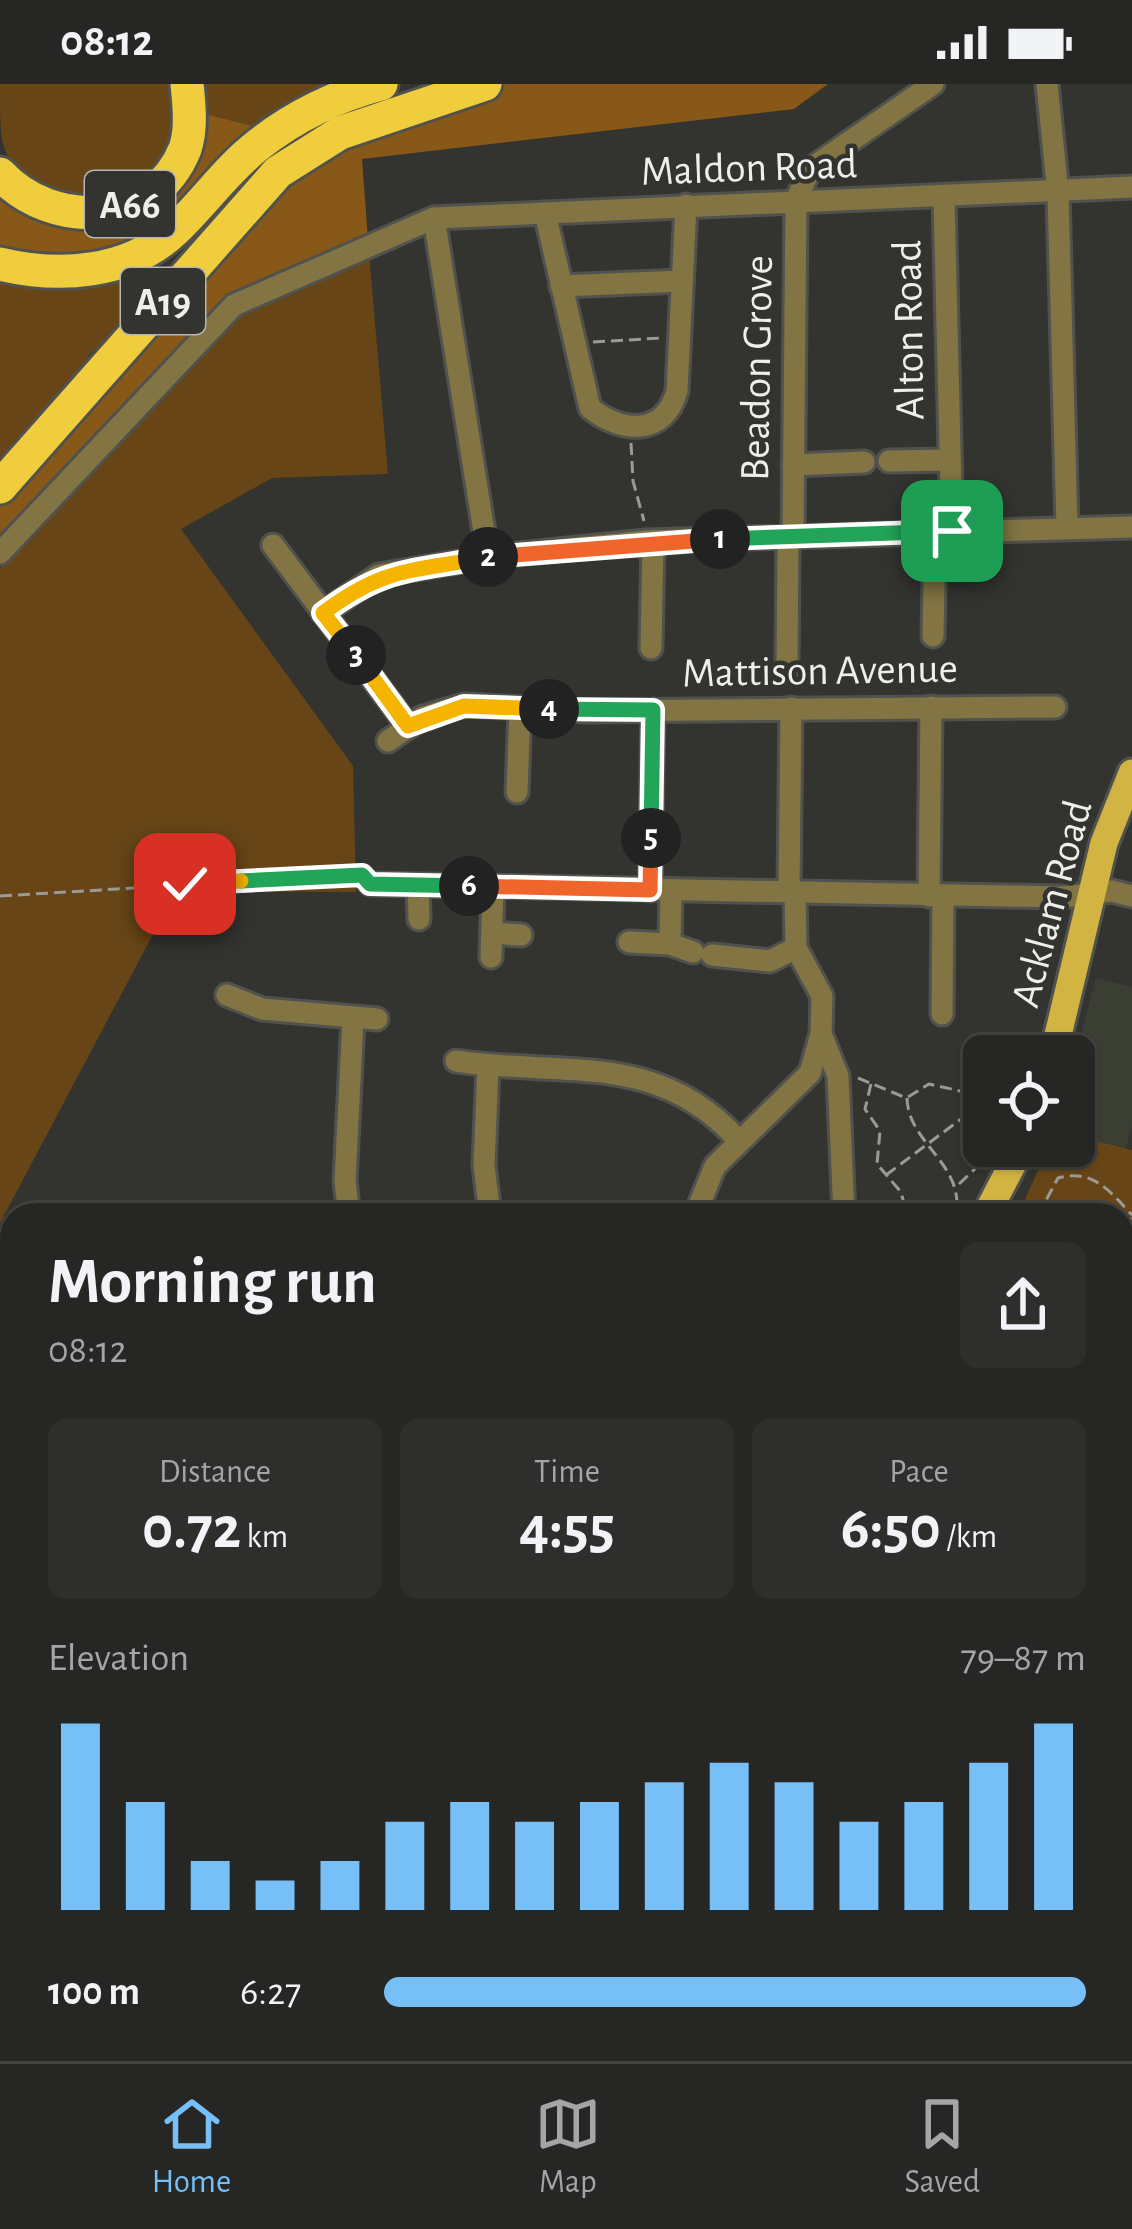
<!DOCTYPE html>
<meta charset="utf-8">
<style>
:root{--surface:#262724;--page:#2e2f2c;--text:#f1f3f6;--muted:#a4a5a6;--line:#424441;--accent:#77bff7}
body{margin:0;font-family:"Alegreya Sans",sans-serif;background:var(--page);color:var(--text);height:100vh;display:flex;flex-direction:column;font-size:45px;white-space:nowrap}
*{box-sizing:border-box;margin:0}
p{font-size:39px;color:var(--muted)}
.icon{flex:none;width:66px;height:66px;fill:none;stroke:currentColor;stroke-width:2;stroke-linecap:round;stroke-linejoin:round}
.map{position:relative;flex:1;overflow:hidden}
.side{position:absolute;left:0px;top:1119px;width:1134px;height:858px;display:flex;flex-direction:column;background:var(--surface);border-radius:36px 36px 0 0;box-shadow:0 3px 9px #0004,0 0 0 3px var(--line)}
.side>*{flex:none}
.fabs{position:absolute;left:963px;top:951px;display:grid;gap:24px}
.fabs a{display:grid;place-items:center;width:132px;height:132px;border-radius:18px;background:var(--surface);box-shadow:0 3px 9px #0004,0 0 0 3px var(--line);font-size:60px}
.pin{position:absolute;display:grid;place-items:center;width:102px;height:102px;color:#fff;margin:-51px;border-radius:24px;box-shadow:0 6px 18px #0006}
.km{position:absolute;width:60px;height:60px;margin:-30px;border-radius:50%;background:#222;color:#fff;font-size:33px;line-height:60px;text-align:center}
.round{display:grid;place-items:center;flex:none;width:126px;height:126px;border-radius:18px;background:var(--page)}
.summary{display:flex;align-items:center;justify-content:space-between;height:204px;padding:0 48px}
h1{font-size:66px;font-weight:600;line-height:90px}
.figures{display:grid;grid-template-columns:repeat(3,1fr);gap:18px;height:204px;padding:12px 48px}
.figures div{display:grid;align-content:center;border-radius:18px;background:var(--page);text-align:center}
.figures b{font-size:60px;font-weight:600}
.figures small{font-size:33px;font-weight:400}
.figures p{font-size:33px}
.chart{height:336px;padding:24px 48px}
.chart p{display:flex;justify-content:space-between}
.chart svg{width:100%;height:216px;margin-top:12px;stroke:var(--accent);stroke-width:6}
ul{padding:0 48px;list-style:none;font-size:39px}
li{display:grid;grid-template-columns:192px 144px 1fr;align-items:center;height:90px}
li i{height:30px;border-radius:15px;background:var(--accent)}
.status{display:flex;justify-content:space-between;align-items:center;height:84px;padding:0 60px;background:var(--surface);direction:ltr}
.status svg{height:33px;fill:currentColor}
.dock{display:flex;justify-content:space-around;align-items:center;height:168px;border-top:3px solid var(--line);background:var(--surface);font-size:33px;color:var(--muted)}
.dock a{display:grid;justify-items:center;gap:6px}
.dock .on{color:var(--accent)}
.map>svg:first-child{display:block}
.built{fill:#3b3e33}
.green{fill:#674517}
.forest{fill:#875817}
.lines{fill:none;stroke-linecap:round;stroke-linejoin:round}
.minor-casing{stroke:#51524e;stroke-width:27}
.major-casing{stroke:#51524e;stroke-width:33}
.highway-casing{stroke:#51524e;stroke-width:39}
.path{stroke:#9a9b97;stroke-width:3;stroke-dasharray:12 6;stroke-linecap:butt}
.minor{stroke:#827543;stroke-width:21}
.major{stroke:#d1b442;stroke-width:27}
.highway{stroke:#f0cd3d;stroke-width:33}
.split-1-casing{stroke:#fff;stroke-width:24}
.split-2-casing{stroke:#fff;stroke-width:24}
.split-3-casing{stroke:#fff;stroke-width:24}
.split-4-casing{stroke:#fff;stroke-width:24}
.split-5-casing{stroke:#fff;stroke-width:24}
.split-6-casing{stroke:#fff;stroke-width:24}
.split-7-casing{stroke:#fff;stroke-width:24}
.split-8-casing{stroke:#fff;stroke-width:24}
.split-1{stroke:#22a559;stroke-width:15}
.split-2{stroke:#f0652b;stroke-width:15}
.split-3{stroke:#f5b400;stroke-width:15}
.split-4{stroke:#f5b400;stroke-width:15}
.split-5{stroke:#22a559;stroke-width:15}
.split-6{stroke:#f0652b;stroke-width:15}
.split-7{stroke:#22a559;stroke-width:15}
.split-8{stroke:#f5b400;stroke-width:15}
.labels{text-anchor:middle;stroke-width:9;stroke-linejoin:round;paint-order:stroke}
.shield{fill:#333430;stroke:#b6b7b4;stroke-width:3}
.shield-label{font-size:39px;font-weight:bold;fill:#eeefec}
.street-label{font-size:42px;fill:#eeefec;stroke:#333430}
</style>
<div class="status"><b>08:12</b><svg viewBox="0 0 49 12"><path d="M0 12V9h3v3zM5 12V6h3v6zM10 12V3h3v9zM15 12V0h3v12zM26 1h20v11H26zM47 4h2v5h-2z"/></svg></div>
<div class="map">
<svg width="1132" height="1977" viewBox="0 0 1132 1977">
<rect width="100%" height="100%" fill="#333430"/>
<path class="built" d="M1096,894L1132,903V1042L1126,1064L1074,1051V978Z"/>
<g class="green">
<path d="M0,0H177L182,49L140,106L59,117C0,72 0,78 0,0Z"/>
<path d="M203,0H345L260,44L206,30Z"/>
<path d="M369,169L388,390L272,394L181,445L353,682L356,808L176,807L0,1139V484L225,237L250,220Z"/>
<path d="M125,186L142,221L88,272L82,293L0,388V191Z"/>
<path d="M1074,1051L1132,1066V1348L1122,1347V1131H1018L1049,1062H1074Z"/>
</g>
<g class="forest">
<path d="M500,0H828L794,25L362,75L368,156L245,203L217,223L0,461V413L285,91L348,50Z"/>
<path d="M206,30L260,44C166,125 137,191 0,167V101L106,138Z"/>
</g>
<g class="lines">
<defs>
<g id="minor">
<path d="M1047,0L1058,110L1067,443"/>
<path d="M944,115L952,447"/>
<path d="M545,129L590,324C621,349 664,353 677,307L686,121"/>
<path d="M434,134L488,473"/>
<path d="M561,202L682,197"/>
<path d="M889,377L949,376"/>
<path d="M793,381L864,378"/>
<path d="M793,452L796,117L810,85L933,0"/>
<path d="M273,461L408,642"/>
<path d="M0,469L234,221L434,134L1132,103"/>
<path d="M323,529L379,491L488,473L646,457L1132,443"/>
<path d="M933,552L935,447"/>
<path d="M651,564L653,457"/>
<path d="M787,585L788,453"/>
<path d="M388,657L423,633L464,621L586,627L1055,623"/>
<path d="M517,708L520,624"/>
<path d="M370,800L1063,813L1112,807L1132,812"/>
<path d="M418,801L419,835"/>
<path d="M650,806L653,626"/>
<path d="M789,808L791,624"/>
<path d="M929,812L931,623"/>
<path d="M492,849L521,851"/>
<path d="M629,858L670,860L671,806"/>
<path d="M670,860L693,868"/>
<path d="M712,871L770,877L796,864"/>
<path d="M491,873L493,803"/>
<path d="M227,911L262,925L377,935"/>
<path d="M942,930L943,812"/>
<path d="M821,950L838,992L844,1131"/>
<path d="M456,977C562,993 658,966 738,1056"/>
<path d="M488,982L484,1081L490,1131"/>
<path d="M349,1131L345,1097L353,935"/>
<path d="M695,1131L715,1082L810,989L821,950L822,912L796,864L795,808"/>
<path d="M0,1361L12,1291"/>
<path d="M1122,1432H1124"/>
<path d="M1122,1502H1132"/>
<path d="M1122,1633L1132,1634"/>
<path d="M0,1671L12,1674"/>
<path d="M1122,1711L1132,1712"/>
<path d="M1122,1805H1132"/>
<path d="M0,1834L3,1855"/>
<path d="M250,1965L255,1977"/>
<path d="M532,1977L533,1965"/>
<path d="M975,1977V1965"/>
</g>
<g id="major">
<path d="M1053,972L1104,759L1132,689"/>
<path d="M986,1131L1022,1062"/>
<path d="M709,1977L712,1965"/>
</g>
<g id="highway">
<path d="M0,90C52,146 153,144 185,65C192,45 189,20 187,0"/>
<path d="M0,180C58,194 128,190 174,147C203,120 226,86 258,61C293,33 338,11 381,0"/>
<path d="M0,403L278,88L340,49L485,0"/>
</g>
</defs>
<use href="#minor" class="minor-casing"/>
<use href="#major" class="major-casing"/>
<use href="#highway" class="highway-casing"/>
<g class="path">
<path d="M593,258L661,254"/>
<path d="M631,359L633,397L644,437"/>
<path d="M0,812L352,791"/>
<path d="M858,994L904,1013"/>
<path d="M871,1000L865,1025L880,1047L877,1080L901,1108L906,1127L919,1131"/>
<path d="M908,1013L929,1000L960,1007L984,996"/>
<path d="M907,1014C908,1060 965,1079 956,1131"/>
<path d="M886,1091L984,1018"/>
<path d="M959,1100L976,1084L984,1052"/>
<path d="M891,1127H906"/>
<path d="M1038,1131L1058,1094C1094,1084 1111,1109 1132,1131"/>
<path d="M1122,1162L1131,1133"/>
<path d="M1122,1217L1132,1219"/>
<path d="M1122,1345L1132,1346"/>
<path d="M8,1874L12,1889"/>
<path d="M673,1977L675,1965"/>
</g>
<use href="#minor" class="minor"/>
<use href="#major" class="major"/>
<use href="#highway" class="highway"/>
</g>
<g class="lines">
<defs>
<path id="split-1" d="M720,455L952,447"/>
<path id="split-2" d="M488,473L720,455"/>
<path id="split-3" d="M356,571L323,529C387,481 414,488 488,473"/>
<path id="split-4" d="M356,571L408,642L464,622L549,625"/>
<path id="split-5" d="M549,625L653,626L651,754"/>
<path id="split-6" d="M469,802L650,806L651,754"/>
<path id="split-7" d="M241,797L362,791L370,800L469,802"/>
<path id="split-8" d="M185,800L241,797"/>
</defs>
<use href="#split-1" class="split-1-casing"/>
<use href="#split-2" class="split-2-casing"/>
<use href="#split-3" class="split-3-casing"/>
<use href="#split-4" class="split-4-casing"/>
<use href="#split-5" class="split-5-casing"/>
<use href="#split-6" class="split-6-casing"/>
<use href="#split-7" class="split-7-casing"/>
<use href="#split-8" class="split-8-casing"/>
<use href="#split-1" class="split-1"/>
<use href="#split-2" class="split-2"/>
<use href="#split-3" class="split-3"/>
<use href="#split-4" class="split-4"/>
<use href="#split-5" class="split-5"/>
<use href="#split-6" class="split-6"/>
<use href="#split-7" class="split-7"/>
<use href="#split-8" class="split-8"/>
</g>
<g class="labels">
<g class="shield">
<rect x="85" y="87" width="90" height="66" rx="9"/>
<rect x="121" y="184" width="84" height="66" rx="9"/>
</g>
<g class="shield-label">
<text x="130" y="134">A66</text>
<text x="163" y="231">A19</text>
</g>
<g class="street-label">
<text transform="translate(749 82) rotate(-2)" y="15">Maldon Road</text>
<text transform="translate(907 246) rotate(-91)" y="15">Alton Road</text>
<text transform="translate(755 284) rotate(-89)" y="15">Beadon Grove</text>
<text transform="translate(820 585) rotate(-1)" y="15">Mattison Avenue</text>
<text transform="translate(1050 819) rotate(-75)" y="15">Acklam Road</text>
</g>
</g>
</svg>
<div class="fabs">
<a><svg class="icon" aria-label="locate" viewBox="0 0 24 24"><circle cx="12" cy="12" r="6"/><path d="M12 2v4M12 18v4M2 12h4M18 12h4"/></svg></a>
</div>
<div class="pin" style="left:952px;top:447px;background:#1e9e55"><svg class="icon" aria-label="arrive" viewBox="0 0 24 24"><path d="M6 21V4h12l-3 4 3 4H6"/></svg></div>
<div class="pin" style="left:185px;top:800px;background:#d93025"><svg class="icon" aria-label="check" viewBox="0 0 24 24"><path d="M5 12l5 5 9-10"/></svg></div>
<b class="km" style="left:720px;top:455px">1</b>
<b class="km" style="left:488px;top:473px">2</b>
<b class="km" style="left:356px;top:571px">3</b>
<b class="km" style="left:549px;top:625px">4</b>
<b class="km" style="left:651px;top:754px">5</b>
<b class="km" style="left:469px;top:802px">6</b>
<section class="side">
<div class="summary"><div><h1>Morning run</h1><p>08:12</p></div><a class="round"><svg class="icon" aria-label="share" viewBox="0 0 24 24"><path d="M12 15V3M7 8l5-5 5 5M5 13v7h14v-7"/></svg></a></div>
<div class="figures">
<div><p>Distance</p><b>0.72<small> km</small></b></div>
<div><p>Time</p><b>4:55</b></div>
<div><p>Pace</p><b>6:50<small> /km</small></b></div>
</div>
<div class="chart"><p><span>Elevation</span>79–87 m</p>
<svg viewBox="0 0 160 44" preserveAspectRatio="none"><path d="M5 44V6M15 44V22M25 44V34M35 44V38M45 44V34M55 44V26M65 44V22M75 44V26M85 44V22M95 44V18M105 44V14M115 44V18M125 44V26M135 44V22M145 44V14M155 44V6"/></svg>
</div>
<ul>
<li><b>100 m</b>6:27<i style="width:100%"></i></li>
</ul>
</section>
</div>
<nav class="dock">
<a class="on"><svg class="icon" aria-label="home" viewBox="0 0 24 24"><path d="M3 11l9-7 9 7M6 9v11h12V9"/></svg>Home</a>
<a><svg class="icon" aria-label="map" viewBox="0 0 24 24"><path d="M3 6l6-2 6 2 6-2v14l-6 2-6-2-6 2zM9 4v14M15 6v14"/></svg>Map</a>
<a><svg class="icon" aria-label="saved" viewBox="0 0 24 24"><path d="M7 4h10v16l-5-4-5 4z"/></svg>Saved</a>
</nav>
